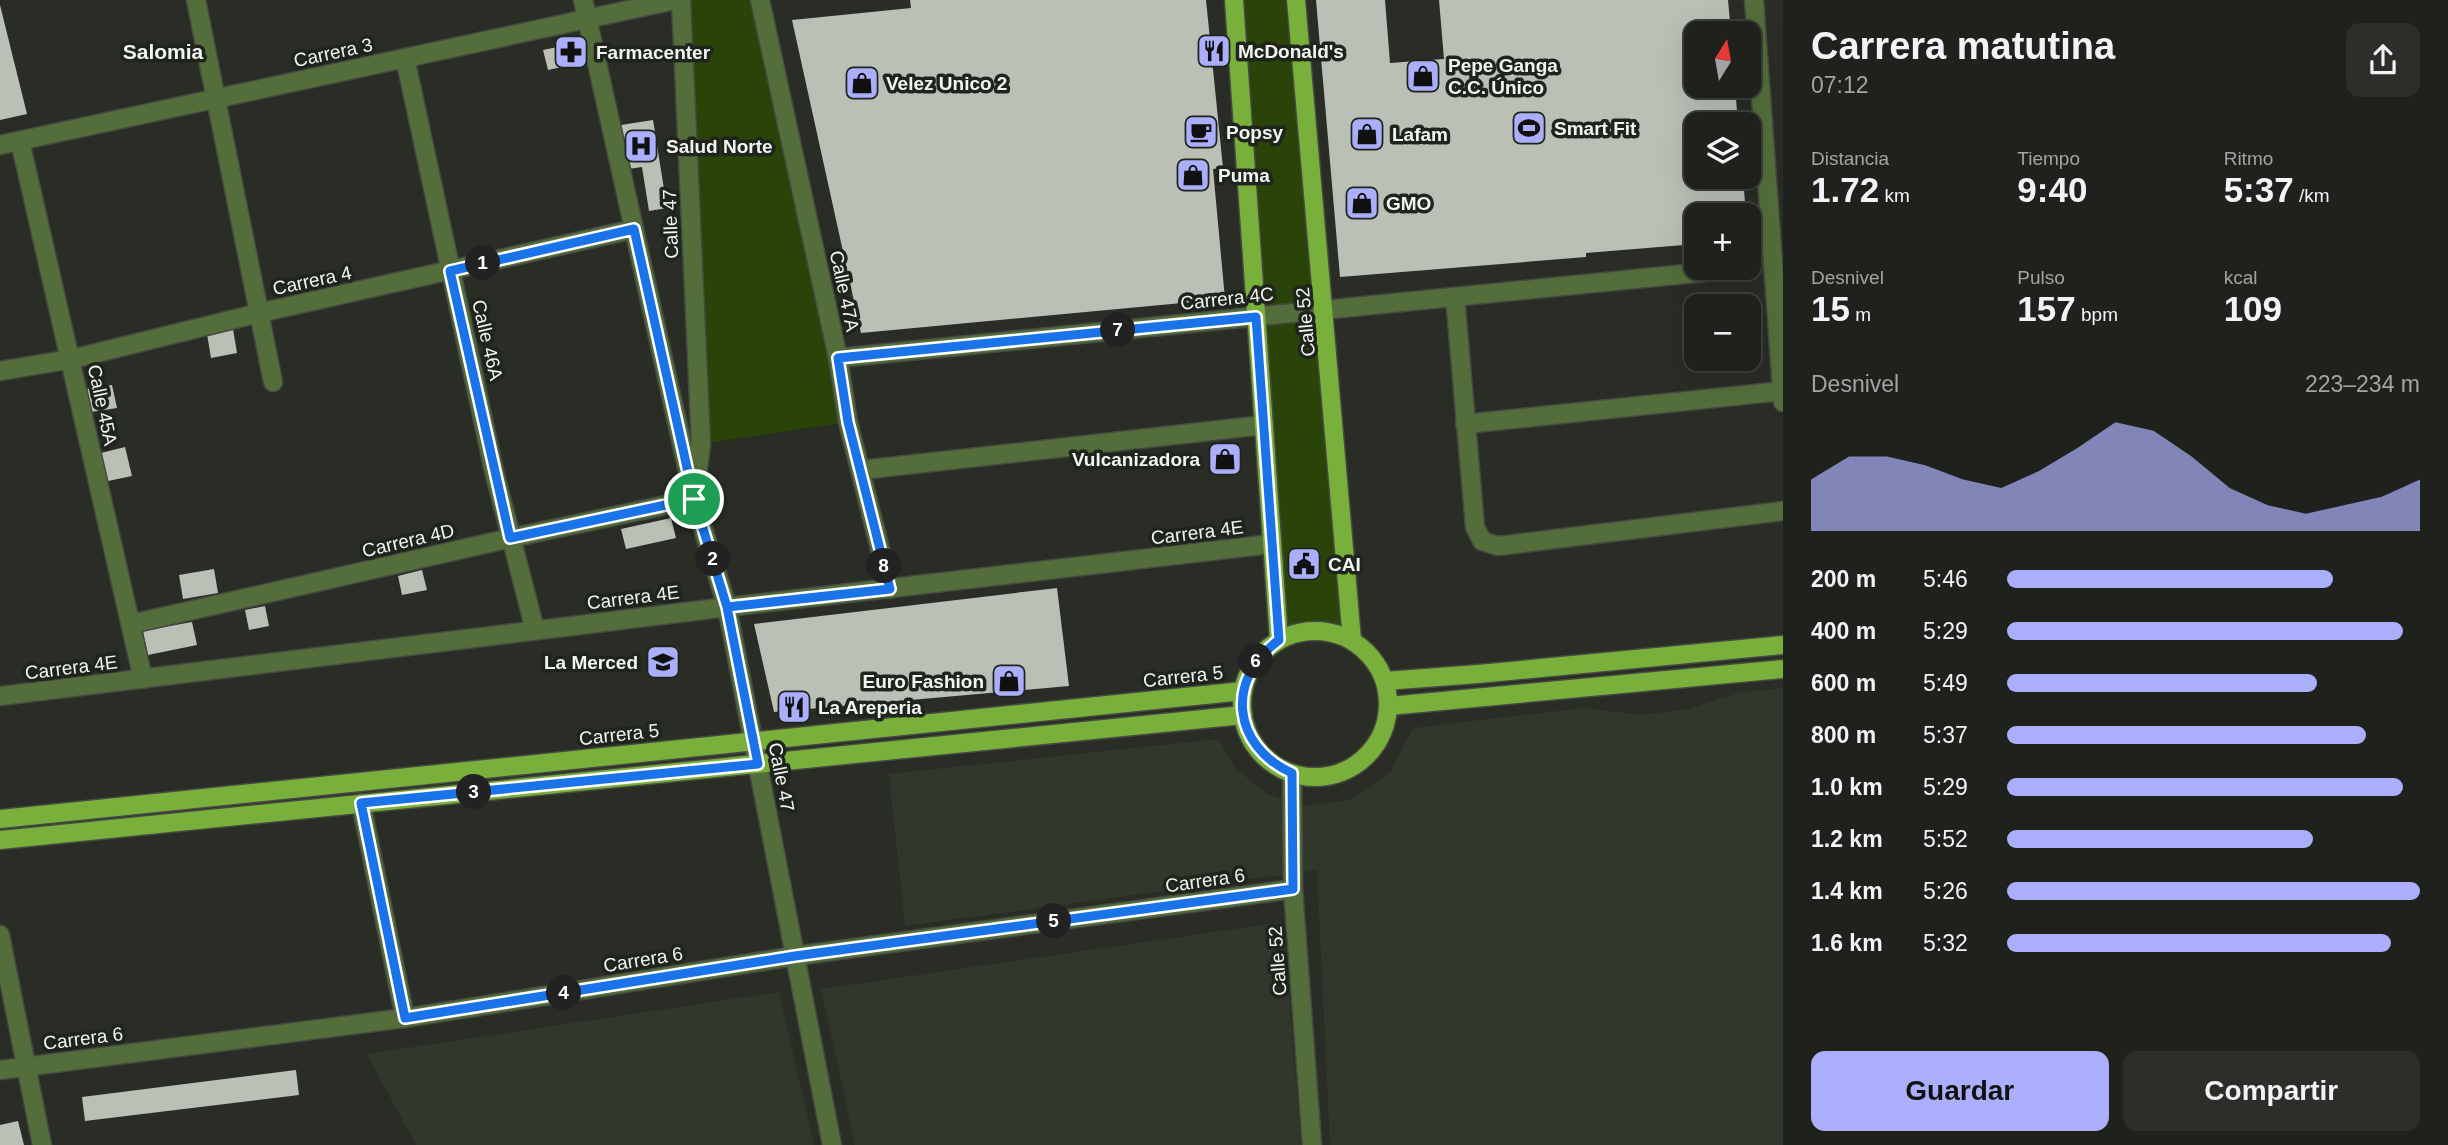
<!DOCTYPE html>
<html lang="es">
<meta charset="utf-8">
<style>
:root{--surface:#1f221c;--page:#2c2f29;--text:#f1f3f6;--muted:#a1a4a3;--line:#3c3f3b;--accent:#abaffb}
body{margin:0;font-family:Arial,sans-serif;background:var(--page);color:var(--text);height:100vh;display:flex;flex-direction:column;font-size:26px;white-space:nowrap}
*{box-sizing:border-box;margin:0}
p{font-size:23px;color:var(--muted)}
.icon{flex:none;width:38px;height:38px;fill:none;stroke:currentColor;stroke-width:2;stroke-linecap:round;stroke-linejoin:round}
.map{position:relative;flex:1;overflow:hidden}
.sheet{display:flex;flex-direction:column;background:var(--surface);width:665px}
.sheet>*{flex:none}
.needle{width:46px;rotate:11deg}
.fabs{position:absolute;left:1684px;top:21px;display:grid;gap:14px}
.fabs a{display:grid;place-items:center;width:77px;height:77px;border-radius:14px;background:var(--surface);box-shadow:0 7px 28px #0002,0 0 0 2px var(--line);font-size:35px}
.pin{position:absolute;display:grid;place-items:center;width:60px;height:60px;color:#fff;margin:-30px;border:4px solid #fff;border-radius:50%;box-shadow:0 2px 7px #0007}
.km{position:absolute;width:35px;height:35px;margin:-18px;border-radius:50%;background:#222;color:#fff;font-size:19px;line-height:35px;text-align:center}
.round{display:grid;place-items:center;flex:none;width:74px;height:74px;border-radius:14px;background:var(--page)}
.head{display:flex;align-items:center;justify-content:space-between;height:119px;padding:0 28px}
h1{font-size:38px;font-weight:700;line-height:52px}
.stats{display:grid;grid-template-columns:repeat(3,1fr);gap:10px;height:119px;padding:7px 28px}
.stats div{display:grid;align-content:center}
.stats b{font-size:35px;font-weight:700}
.stats small{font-size:19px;font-weight:400}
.stats p{font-size:19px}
.chart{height:196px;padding:14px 28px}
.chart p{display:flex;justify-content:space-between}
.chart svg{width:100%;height:126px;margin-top:7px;fill:var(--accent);opacity:.7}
.primary-button{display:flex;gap:14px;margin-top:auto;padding:14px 28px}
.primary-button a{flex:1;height:80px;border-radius:14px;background:var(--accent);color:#111;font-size:28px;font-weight:700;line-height:80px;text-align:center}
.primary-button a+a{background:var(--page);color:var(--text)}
ul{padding:0 28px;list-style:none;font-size:23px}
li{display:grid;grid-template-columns:112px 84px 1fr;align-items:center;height:52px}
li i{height:18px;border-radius:9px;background:var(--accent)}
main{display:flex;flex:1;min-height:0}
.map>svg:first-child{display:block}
.built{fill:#31382b}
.green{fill:#294308}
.building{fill:#bac0b6}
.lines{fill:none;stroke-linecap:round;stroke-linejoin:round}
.minor-casing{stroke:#454941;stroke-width:21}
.major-casing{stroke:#454941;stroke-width:21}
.minor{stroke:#536e3a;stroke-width:18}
.major{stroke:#79af3b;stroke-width:18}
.route-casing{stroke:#fff;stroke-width:14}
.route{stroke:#1a73e8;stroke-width:9}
.labels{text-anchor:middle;stroke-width:7;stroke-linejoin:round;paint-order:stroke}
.poi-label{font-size:19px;font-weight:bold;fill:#f2f5f0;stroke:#1f241c;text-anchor:start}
.street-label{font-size:19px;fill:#f2f5f0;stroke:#1f241c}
.neighbourhood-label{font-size:21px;font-weight:bold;fill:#f2f5f0;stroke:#1f241c}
</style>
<main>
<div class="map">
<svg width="1783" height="1145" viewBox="0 0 1783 1145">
<rect width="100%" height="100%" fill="#292d25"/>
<g class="built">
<path d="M1783,688V1145H1330L1317,870L905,926L889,774L1219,739L1234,767L1267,794L1305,806L1353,799L1391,771L1413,728L1585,708L1640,715L1685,710L1742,692Z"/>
<path d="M1283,922L1301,1145H855L821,989Z"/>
<path d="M779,992L814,1145H416L367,1054Z"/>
</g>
<g class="green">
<path d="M681,0H760L848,422L701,444Z"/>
<path d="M1234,0H1296L1352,640C1326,630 1306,630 1279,640Z"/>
</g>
<g class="building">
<path d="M910,0H1206L1223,168L1213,169L1225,299L861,333L792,20L911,8Z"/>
<path d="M1316,0H1385L1390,63L1444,59L1439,0H1728L1731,33H1696V86H1735L1738,124H1696V177H1743L1746,215H1696V244L1586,253V257L1340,277Z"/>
<path d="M0,5L27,114L0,120Z"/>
<path d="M577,43L581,63L548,70L543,50Z"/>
<path d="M653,120L667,208L649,211L642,167L628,169L621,125Z"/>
<path d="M233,329L237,353L211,358L207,334Z"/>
<path d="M112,385L117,408L91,412L87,389Z"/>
<path d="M125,447L132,476L108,481L101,453Z"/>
<path d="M671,518L676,538L626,549L621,529Z"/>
<path d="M214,569L218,593L183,599L179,575Z"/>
<path d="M422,570L427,590L402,595L398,576Z"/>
<path d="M1057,588L1069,686L774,712L754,624Z"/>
<path d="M265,606L269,626L249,630L245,610Z"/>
<path d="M192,622L197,645L148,655L143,631Z"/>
<path d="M296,1070L299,1095L85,1121L82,1097Z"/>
<path d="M18,1121L24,1145H0V1125Z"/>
</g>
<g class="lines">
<defs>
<g id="minor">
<path d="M196,0L273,382"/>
<path d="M583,0L691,485"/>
<path d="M681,0L701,444L694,499L727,607L832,1145"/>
<path d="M760,0L838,358L848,422L890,589"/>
<path d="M1754,0L1783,402"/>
<path d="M405,58L494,471L535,630"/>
<path d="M20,141L143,679"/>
<path d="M0,145L675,0"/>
<path d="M1455,297L1475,527L1482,541L1498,546L1783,511"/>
<path d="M838,358L1746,268"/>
<path d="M0,371L72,359L259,313L634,229"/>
<path d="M1465,424L1782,391"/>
<path d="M861,470L1264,425"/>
<path d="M131,624L511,538L694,499"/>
<path d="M0,696L727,607L1272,544"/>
<path d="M1292,773L1293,889L1312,1145"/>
<path d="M361,803L405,1018"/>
<path d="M0,935L42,1145"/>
<path d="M0,1070L405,1018L795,956L1293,889"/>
</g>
<g id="major">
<path d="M1234,0L1279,640"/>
<path d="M1296,0L1352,640"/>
<circle cx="1315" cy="704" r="73"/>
<path d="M1385,681L1478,674L1783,645"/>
<path d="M1389,706L1783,669"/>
<path d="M0,819L1243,691"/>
<path d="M0,840L1243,715"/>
</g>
</defs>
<use href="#minor" class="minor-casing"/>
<use href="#major" class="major-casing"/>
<use href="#minor" class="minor"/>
<use href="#major" class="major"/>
</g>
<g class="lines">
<defs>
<path id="route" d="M694,499L510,538L450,271L634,229L694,499L727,607L758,764L361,803L405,1018L795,956L1293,889L1292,773C1232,746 1225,679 1279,640L1256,317L838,358L848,422L890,589L727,607L694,499"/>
</defs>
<use href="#route" class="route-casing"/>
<use href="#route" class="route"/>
</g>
<defs>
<symbol id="restaurant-square" viewBox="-11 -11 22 22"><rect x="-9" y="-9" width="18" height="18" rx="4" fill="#abaffb" stroke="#1f241c"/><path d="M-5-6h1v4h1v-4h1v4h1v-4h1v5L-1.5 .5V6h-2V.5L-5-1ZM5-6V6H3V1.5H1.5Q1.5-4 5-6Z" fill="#111"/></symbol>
<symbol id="pharmacy-square" viewBox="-11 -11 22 22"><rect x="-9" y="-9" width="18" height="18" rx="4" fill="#abaffb" stroke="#1f241c"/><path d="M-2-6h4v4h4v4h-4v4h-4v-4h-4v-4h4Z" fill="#111"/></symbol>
<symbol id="shop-square" viewBox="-11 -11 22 22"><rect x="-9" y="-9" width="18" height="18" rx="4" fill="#abaffb" stroke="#1f241c"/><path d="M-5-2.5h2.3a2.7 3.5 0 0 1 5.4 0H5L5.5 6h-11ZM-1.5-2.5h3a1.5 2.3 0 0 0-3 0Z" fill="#111"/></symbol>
<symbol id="stadium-square" viewBox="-11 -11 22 22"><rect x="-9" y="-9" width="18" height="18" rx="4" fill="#abaffb" stroke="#1f241c"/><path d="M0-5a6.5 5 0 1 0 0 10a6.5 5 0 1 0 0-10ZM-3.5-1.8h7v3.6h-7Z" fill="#111"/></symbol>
<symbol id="cafe-square" viewBox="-11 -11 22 22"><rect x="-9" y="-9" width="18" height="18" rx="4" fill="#abaffb" stroke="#1f241c"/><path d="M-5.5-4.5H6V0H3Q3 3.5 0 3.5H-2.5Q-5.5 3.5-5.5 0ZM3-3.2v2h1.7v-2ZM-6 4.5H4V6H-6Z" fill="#111"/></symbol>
<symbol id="hospital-square" viewBox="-11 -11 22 22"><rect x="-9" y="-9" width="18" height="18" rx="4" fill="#abaffb" stroke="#1f241c"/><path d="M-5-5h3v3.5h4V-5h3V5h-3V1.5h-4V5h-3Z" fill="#111"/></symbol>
<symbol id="civic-square" viewBox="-11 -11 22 22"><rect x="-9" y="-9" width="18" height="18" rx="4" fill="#abaffb" stroke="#1f241c"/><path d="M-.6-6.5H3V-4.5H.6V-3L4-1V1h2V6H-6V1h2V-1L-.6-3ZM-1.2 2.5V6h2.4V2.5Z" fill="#111"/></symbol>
<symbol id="school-square" viewBox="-11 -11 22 22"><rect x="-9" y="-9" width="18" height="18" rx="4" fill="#abaffb" stroke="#1f241c"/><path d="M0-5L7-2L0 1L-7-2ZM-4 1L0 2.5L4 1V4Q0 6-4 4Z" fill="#111"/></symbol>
</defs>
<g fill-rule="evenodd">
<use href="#restaurant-square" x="1195" y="32" width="38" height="38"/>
<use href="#pharmacy-square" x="552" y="33" width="38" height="38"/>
<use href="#shop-square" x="1404" y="57" width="38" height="38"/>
<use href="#shop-square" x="843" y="64" width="38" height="38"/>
<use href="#stadium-square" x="1510" y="109" width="38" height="38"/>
<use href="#cafe-square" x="1182" y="113" width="38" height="38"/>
<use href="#shop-square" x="1348" y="115" width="38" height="38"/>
<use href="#hospital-square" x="622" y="127" width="38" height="38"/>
<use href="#shop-square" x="1174" y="156" width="38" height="38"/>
<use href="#shop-square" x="1343" y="184" width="38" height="38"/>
<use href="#shop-square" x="1206" y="440" width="38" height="38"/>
<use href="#civic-square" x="1285" y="545" width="38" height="38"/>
<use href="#school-square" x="644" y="643" width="38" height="38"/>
<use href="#shop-square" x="990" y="662" width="38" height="38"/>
<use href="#restaurant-square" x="775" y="688" width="38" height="38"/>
</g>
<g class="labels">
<g class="poi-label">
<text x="1238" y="58">McDonald's</text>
<text x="596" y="59">Farmacenter</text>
<text x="1448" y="72">Pepe Ganga<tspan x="1448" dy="22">C.C. Único</tspan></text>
<text x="886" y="90">Velez Unico 2</text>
<text x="1554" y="135">Smart Fit</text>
<text x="1226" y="139">Popsy</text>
<text x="1392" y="141">Lafam</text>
<text x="666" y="153">Salud Norte</text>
<text x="1218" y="182">Puma</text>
<text x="1386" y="210">GMO</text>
<text x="1200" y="466" text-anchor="end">Vulcanizadora</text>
<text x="1328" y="571">CAI</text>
<text x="638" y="669" text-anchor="end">La Merced</text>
<text x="984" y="688" text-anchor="end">Euro Fashion</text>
<text x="818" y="714">La Areperia</text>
</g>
<g class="street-label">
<text transform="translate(333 52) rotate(-12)" y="7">Carrera 3</text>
<text transform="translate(670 224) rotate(-92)" y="7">Calle 47</text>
<text transform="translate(312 280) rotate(-12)" y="7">Carrera 4</text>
<text transform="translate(845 291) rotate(78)" y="7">Calle 47A</text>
<text transform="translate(1227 298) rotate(-6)" y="7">Carrera 4C</text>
<text transform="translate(1305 322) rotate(-95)" y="7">Calle 52</text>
<text transform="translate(488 340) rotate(77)" y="7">Calle 46A</text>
<text transform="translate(103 405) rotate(78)" y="7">Calle 45A</text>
<text transform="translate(1197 532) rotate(-7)" y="7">Carrera 4E</text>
<text transform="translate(408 540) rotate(-13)" y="7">Carrera 4D</text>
<text transform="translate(633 597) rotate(-7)" y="7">Carrera 4E</text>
<text transform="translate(71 667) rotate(-7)" y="7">Carrera 4E</text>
<text transform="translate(1183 676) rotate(-6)" y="7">Carrera 5</text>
<text transform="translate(619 734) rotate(-6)" y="7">Carrera 5</text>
<text transform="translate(782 777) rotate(79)" y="7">Calle 47</text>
<text transform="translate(1205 880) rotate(-8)" y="7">Carrera 6</text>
<text transform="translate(643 959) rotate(-9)" y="7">Carrera 6</text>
<text transform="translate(1277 961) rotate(-94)" y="7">Calle 52</text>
<text transform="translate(83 1038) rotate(-7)" y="7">Carrera 6</text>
</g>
<g class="neighbourhood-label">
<text x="163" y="59">Salomia</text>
</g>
</g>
</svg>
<div class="fabs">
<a><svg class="needle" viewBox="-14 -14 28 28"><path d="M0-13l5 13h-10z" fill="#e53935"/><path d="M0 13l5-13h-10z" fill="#a1a4a3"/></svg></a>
<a><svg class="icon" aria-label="layers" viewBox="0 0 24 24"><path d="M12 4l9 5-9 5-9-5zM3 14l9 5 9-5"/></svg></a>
<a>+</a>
<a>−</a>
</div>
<div class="pin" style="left:694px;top:499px;background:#1e9e55"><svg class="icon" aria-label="arrive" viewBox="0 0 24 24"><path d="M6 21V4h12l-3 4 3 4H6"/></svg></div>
<b class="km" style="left:483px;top:263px">1</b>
<b class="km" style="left:713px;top:559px">2</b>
<b class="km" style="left:474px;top:792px">3</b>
<b class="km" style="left:564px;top:993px">4</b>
<b class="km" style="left:1054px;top:921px">5</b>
<b class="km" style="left:1256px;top:661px">6</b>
<b class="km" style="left:1118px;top:330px">7</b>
<b class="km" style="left:884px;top:566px">8</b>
</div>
<section class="sheet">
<div class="head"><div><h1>Carrera matutina</h1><p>07:12</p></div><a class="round"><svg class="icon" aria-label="share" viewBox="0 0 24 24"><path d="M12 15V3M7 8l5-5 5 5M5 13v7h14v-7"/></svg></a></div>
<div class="stats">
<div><p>Distancia</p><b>1.72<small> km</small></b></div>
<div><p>Tiempo</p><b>9:40</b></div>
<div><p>Ritmo</p><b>5:37<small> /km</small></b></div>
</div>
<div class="stats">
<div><p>Desnivel</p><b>15<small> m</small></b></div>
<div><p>Pulso</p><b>157<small> bpm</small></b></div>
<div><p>kcal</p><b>109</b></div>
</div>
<div class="chart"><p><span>Desnivel</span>223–234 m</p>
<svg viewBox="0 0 160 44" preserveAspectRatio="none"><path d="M0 44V26L10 18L20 18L30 21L40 26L50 29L60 23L70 15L80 6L90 9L100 18L110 29L120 35L130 38L140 35L150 32L160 26V44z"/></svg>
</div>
<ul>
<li><b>200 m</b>5:46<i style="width:79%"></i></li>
<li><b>400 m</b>5:29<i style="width:96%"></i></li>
<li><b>600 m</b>5:49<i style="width:75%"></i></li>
<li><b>800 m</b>5:37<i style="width:87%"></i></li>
<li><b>1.0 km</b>5:29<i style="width:96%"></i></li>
<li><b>1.2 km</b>5:52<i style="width:74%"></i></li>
<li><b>1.4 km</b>5:26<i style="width:100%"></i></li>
<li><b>1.6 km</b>5:32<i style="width:93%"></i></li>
</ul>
<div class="primary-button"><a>Guardar</a><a>Compartir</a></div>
</section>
</main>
